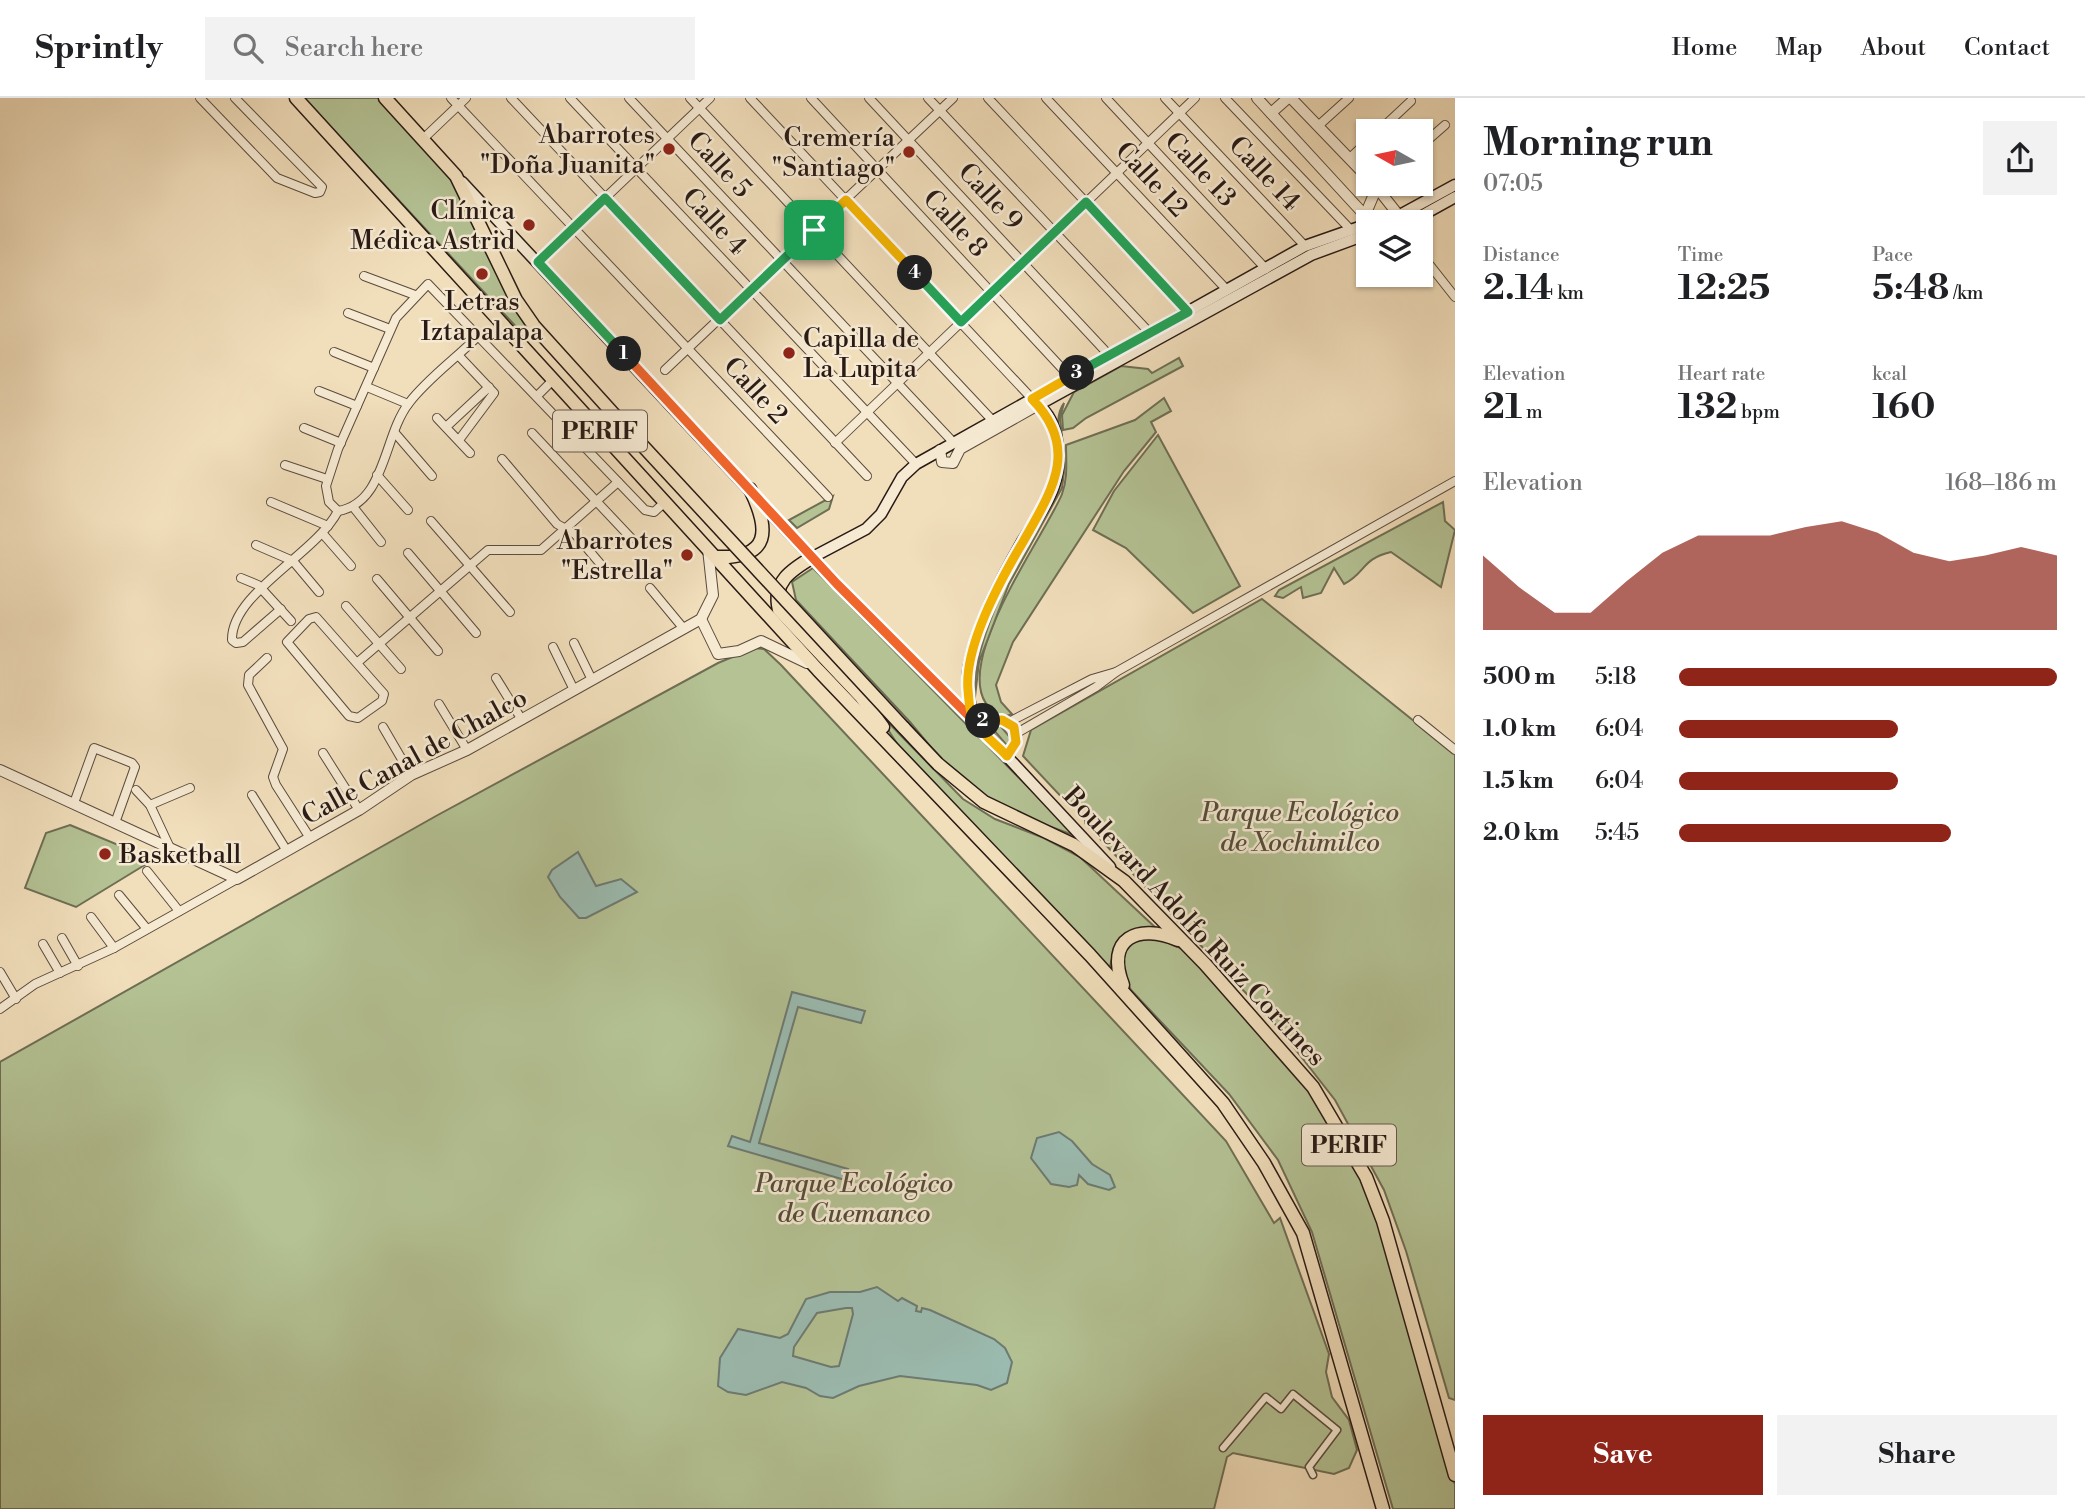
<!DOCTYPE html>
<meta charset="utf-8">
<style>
:root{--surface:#fff;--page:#f2f2f2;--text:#202124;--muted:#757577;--line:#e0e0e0;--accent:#8f2418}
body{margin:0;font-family:"Libre Bodoni",serif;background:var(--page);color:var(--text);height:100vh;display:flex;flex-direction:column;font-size:26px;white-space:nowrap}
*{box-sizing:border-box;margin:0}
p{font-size:23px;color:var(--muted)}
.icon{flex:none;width:38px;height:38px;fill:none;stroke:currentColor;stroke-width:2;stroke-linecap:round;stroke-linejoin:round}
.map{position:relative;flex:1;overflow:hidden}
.sheet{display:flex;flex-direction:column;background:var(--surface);width:630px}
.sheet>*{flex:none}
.needle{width:46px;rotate:279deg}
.controls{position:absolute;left:1356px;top:21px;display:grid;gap:14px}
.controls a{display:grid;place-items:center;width:77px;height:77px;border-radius:0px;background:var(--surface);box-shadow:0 2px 5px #0004;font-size:35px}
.pin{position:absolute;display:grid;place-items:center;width:60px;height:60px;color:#fff;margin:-30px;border-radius:14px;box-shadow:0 4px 10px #0006}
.km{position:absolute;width:35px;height:35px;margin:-18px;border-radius:50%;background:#222;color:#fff;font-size:19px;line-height:35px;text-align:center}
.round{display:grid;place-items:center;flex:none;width:74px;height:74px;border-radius:0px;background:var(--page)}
.summary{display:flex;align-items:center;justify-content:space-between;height:119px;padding:0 28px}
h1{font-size:38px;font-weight:800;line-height:52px}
.stats{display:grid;grid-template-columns:repeat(3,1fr);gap:10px;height:119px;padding:7px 28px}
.stats div{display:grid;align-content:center}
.stats b{font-size:35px;font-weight:800}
.stats small{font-size:19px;font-weight:400}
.stats p{font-size:19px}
.chart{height:196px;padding:14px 28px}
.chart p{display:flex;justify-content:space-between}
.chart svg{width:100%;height:126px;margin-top:7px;fill:var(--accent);opacity:.7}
.action{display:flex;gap:14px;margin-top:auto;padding:14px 28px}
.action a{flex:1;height:80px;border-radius:0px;background:var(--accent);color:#fff;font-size:28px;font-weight:800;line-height:80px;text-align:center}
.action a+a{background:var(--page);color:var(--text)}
ul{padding:0 28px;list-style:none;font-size:23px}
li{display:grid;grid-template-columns:112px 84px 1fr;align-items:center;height:52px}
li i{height:18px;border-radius:9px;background:var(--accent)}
header{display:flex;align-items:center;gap:42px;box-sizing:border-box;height:98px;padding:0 35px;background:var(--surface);border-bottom:2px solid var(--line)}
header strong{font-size:33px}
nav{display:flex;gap:38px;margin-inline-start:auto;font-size:24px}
.search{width:490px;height:63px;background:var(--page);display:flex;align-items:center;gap:18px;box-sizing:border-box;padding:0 24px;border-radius:0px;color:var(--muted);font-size:26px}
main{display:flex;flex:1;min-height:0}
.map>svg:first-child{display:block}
.green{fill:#b4c294;stroke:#6e6e54;stroke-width:2}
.water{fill:#9bbcb1;stroke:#6d7b73;stroke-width:2;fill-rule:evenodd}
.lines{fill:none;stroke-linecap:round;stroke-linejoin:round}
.pedestrian-casing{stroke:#5b4b3e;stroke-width:9}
.minor-casing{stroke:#5b4b3e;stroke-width:10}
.tertiary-casing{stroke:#5b4b3e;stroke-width:12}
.secondary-casing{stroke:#291a15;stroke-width:13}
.trunk-casing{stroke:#291a15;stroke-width:15}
.pedestrian{stroke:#f6ead3;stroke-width:6}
.minor{stroke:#f6ead3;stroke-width:8}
.tertiary{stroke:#f6ead3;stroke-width:10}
.secondary{stroke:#f6ead3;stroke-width:10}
.trunk{stroke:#f1debb;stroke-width:12}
.trunk-bridge-casing{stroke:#291a15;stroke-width:15;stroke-linecap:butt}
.trunk-bridge{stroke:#f1debb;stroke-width:12}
.split-1-casing{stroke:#fff;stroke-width:14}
.split-2-casing{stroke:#fff;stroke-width:14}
.split-3-casing{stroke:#fff;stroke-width:14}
.split-4-casing{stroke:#fff;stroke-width:14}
.split-5-casing{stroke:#fff;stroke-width:14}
.split-1{stroke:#22a559;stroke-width:9}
.split-2{stroke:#f0652b;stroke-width:9}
.split-3{stroke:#f5b400;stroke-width:9}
.split-4{stroke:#22a559;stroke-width:9}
.split-5{stroke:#f5b400;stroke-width:9}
.poi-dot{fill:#8f2418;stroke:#f6ead3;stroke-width:2.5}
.labels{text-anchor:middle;stroke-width:5;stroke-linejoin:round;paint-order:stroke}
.shield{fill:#f6ead3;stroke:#66584e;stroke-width:2}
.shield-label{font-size:24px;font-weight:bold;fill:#291a15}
.poi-label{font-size:26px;fill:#291a15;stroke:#f6ead3;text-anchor:end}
.street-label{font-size:26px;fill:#291a15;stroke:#f6ead3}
.park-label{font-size:26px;font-style:italic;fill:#534c3b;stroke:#f6ead3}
</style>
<header>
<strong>Sprintly</strong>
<div class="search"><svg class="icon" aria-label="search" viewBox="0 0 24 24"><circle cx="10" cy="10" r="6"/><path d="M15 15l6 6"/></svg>Search here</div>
<nav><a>Home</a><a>Map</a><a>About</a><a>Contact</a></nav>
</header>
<main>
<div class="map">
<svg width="1455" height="1411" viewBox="0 0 1455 1411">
<rect width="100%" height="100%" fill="#f1debb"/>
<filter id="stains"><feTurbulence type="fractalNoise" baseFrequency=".00286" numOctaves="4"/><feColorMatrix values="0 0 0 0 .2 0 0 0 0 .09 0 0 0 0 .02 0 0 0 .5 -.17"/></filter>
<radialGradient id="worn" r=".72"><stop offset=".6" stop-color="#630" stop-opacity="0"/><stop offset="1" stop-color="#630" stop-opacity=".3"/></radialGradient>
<g class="green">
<path d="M304,0H384L460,79L511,206L526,228L521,234Z"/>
<path d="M1179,260L1183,268L1086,320L1073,330L1063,332L1062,317L1074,294L1121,268L1148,271L1152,275Z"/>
<path d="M1164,300L1171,313L1151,324L1156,334L1124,373L1013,544L996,587L1001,604L1012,616L1004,619C930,592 1046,437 1062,396C1068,380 1066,364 1066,347L1135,322Z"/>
<path d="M1064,305L1060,320L1065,366L1062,390L1009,486L979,564L975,599C970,561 1003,487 1022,453C1034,434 1049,415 1057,393C1068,367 1049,324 1064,305Z"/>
<path d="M1158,337L1240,488L1193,515L1126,450L1093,432L1114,393Z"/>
<path d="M833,398L829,411L797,430L789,422Z"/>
<path d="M1443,404L1445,423L1455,432L1441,489L1391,454C1361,461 1366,475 1344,486L1334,470L1321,495L1303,500L1301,489L1283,500L1275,498L1279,492Z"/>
<path d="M813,470L1076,738L1021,718L975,694L944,665L910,624L796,502L792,484Z"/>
<path d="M1262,501L1455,656V1302L1449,1300L1406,1153L1384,1092L1335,1002L1277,928L1085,725V719L1073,704L1067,705L1023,658L1031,632Z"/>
<path d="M754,550L764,551L781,567L1226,1043L1274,1125L1280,1120L1329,1256L1326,1274L1332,1299L1349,1322L1357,1352L1349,1370L1334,1376L1233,1355L1227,1359L1214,1411H0V964L436,718L718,565Z"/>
<path d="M873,609L963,701L995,721L1044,740L1080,759L1158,832L1115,849L1109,872L898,647Z"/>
<path d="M987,624L998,625L1014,644L1009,650Z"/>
<path d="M70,727L133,753L132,758L148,765L76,809L25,790L46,735Z"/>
<path d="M1146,836L1183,851L1314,995L1365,1084L1395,1174L1455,1387V1411H1393L1312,1134L1278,1062L1229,996L1131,892C1119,870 1119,846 1146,836Z"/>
</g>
<g class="water">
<path d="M578,754L596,788L621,781L637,794L586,820H579L560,799L548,779L552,772Z"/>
<path d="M792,894L865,913L861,925L798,909L759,1045L848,1071L845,1082L728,1048L732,1038L750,1044Z"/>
<path d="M1059,1034L1072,1043L1092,1066L1110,1077L1115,1089L1109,1092L1088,1086L1079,1077L1077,1087L1069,1089L1051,1086L1031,1060L1037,1040Z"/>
<path d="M877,1189L898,1203L902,1200L917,1208L916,1213L921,1214L922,1210L930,1212L994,1241L1005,1250L1012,1264L1007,1285L991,1292L977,1287L900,1278L859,1288L833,1300L820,1298L806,1290L782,1284L746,1297L728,1294L718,1288L720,1260L738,1231L780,1240L788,1236L806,1201L830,1194H860ZM846,1210H852L853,1216L839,1268L831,1269L793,1258L794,1249L817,1215Z"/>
</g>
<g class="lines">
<defs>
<path id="pedestrian" d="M1223,1350L1266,1299L1281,1311L1293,1296L1337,1332L1309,1369L1313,1377"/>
<g id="minor">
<path d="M200,0L277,80L315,95L320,94L322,89L235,0"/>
<path d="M451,0L828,399"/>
<path d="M511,0L867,378"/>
<path d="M570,0L916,366"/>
<path d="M629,0L953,344"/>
<path d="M690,0L993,323"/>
<path d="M750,0L1036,305"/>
<path d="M811,0L1070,279"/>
<path d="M869,0L1109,257"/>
<path d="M928,0L1149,234"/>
<path d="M988,0L1188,213"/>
<path d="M1046,0L1227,192"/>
<path d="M1106,0L1266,171"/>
<path d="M1165,0L1305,148"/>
<path d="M1225,0L1349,130"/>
<path d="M1318,28L1349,0"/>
<path d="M1379,33L1411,3"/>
<path d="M423,41L466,0"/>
<path d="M1421,48L1445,27"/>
<path d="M1350,60L1368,43"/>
<path d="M1421,156L1455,199"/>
<path d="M538,164L710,0"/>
<path d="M364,178L415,197"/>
<path d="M348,215L390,231"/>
<path d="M334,254L374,270"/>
<path d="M665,272L953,0"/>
<path d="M367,289L408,306"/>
<path d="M319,293L357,308"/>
<path d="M537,298L553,282"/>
<path d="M437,320L470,355"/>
<path d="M446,329L489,289"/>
<path d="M304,330L341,345"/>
<path d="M395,335L432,378"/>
<path d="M532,335L631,440"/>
<path d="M459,342L494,295L459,258"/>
<path d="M835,345L1195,0"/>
<path d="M502,361L557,426L575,436L603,469"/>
<path d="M285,367L327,381"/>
<path d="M377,377L408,412"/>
<path d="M271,404L328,428"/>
<path d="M354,410L381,444"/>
<path d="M338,413L329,404L326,388L338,351L396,220L428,186L645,412L654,414L665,404"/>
<path d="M338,413C386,405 383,338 409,305C428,280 457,260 479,237"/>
<path d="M431,423L510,514"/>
<path d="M323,436L351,468"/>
<path d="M256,447L293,463L319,494"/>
<path d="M408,455L476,535"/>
<path d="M241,480L258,487L291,523"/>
<path d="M377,481L438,553"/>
<path d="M650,490L684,531"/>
<path d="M346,508L401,571"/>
<path d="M281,511L243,544L236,545L232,542C231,495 316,456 338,413"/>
<path d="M316,519L384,596L382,603L358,620L349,618L287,544L309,521Z"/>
<path d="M574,545L592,582"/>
<path d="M553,549L574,592"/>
<path d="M267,560L249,577L248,587L283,651L273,679L276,687L310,740"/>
<path d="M358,564L488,452H541L618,384"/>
<path d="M1116,574L1455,383"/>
<path d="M496,580L522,622"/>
<path d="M439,606L467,652"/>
<path d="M1418,622L1455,652"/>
<path d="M974,623L1002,622L1014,629L1017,641L1007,658"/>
<path d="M1009,624L1092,581L1116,574L1096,589L1017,635"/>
<path d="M383,629L411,677"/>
<path d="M323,655L359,712"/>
<path d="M136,692L150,707L171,752"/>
<path d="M252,697L287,753"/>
<path d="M74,705L94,650L132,665L135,669L115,725"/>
<path d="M150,707L190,690"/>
<path d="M147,773L179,813"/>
<path d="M119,797L147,831"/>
<path d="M91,819L114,850"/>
<path d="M62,840L78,868"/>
<path d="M43,846L60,875"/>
<path d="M0,874L16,901"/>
<path d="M0,911L35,886L114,850L237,781"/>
</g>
<g id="tertiary">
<path d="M1257,0L1371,124"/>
<path d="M1291,0L1368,80"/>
<path d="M1271,15L1288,0"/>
<path d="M1374,86L1404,124"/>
<path d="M1366,115L1377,89"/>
<path d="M940,352L942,364L953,365L960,351L1038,307"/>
<path d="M701,521L718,556L739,553L761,543L807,565"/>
<path d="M0,672L237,781L359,712L411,677L467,652L701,521L713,497L708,451"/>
</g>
<g id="secondary">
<path d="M462,84L837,486L974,623L1110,769"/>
<path d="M1373,124L1400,117L1455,87"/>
<path d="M1410,124L1455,99"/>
<path d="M813,459L866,431L881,416L902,379L916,366L1305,148L1368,126"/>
<path d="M973,622C970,604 965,586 969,568C977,526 1001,481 1022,444C1033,426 1047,408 1054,388C1062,364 1060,323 1038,307L1311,157L1368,136"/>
</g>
<g id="trunk">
<path d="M296,0L818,572L1090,857L1223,1005L1264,1065L1303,1135L1383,1411"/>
<path d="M385,0L456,78L516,202L534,228L629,333"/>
<path d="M716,459C771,461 770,432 750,391"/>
<path d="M813,459C791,472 772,484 779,512L861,599L883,629"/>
<path d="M903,629L938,666L984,704L1074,747L1124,783L1205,866L1313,989L1366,1079L1383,1123L1455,1377"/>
<path d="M1123,887C1105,840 1138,825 1178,842"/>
</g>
</defs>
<use href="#pedestrian" class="pedestrian-casing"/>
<use href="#minor" class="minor-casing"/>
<use href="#tertiary" class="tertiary-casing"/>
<use href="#secondary" class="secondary-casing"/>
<use href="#trunk" class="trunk-casing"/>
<use href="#pedestrian" class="pedestrian"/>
<use href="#minor" class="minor"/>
<use href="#tertiary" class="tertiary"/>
<use href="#secondary" class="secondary"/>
<use href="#trunk" class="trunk"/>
<defs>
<path id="trunk-bridge" d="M629,333L903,629"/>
</defs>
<use href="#trunk-bridge" class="trunk-bridge-casing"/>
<use href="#trunk-bridge" class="trunk-bridge"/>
</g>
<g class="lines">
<defs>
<path id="split-1" d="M624,256L538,164L605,100L720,222L814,132"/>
<path id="split-2" d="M624,256L837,486L974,623H983"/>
<path id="split-3" d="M983,623L1002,622L1014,629L1016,644L1007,658C997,647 982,636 974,623C969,616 969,601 968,592C964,549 1001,481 1023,444C1051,394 1081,351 1032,301L1077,275"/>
<path id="split-4" d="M915,175L961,224L1086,104L1188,214L1077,275"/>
<path id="split-5" d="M814,132L846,102L915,175"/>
</defs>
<use href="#split-1" class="split-1-casing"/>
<use href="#split-2" class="split-2-casing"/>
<use href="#split-3" class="split-3-casing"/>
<use href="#split-4" class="split-4-casing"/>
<use href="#split-5" class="split-5-casing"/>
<use href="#split-1" class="split-1"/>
<use href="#split-2" class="split-2"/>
<use href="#split-3" class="split-3"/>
<use href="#split-4" class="split-4"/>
<use href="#split-5" class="split-5"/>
</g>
<g class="poi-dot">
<circle cx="669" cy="51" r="7"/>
<circle cx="909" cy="54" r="7"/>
<circle cx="529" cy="127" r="7"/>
<circle cx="482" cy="176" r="7"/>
<circle cx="789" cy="255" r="7"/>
<circle cx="687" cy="457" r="7"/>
<circle cx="105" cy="756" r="7"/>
</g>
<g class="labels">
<g class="shield">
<rect x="553" y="312.5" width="94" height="41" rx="5"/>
<rect x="1302" y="1026.5" width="94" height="41" rx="5"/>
</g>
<g class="shield-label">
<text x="600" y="341">PERIF</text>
<text x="1349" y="1055">PERIF</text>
</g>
<g class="poi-label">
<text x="655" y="45">Abarrotes<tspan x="655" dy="30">"Doña Juanita"</tspan></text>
<text x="895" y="48">Cremería<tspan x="895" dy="30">"Santiago"</tspan></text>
<text x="515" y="121">Clínica<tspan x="515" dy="30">Médica Astrid</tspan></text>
<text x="482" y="212" text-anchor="middle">Letras<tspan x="482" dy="30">Iztapalapa</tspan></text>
<text x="803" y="249" text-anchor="start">Capilla de<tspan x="803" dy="30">La Lupita</tspan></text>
<text x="673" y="451">Abarrotes<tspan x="673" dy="30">"Estrella"</tspan></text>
<text x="119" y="765" text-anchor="start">Basketball</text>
</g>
<g class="street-label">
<text transform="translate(720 66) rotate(47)" y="9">Calle 5</text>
<text transform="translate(1201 71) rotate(47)" y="9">Calle 13</text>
<text transform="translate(1265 75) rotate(47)" y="9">Calle 14</text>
<text transform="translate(1152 81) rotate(47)" y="9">Calle 12</text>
<text transform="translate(991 98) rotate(47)" y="9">Calle 9</text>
<text transform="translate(715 123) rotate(47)" y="9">Calle 4</text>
<text transform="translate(956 125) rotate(47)" y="9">Calle 8</text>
<text transform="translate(756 292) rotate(47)" y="9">Calle 2</text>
<text transform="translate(414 658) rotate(-29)" y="9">Calle Canal de Chalco</text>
<text transform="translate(1195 828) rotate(47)" y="9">Boulevard Adolfo Ruiz Cortines</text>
</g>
<g class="park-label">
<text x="1300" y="723">Parque Ecológico<tspan x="1300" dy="30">de Xochimilco</tspan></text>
<text x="854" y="1094">Parque Ecológico<tspan x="854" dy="30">de Cuemanco</tspan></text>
</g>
</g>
<rect width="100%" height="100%" filter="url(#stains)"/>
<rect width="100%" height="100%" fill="url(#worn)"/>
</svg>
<div class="controls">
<a><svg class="needle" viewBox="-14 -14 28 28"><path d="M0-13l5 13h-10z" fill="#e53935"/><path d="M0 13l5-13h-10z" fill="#757577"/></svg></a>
<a><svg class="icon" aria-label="layers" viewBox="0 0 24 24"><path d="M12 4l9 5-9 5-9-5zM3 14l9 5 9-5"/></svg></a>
</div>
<div class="pin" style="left:814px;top:132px;background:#1e9e55"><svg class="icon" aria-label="arrive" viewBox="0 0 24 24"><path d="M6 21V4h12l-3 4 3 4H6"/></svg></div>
<b class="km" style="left:624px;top:256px">1</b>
<b class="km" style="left:983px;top:623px">2</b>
<b class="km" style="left:1077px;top:275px">3</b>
<b class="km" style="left:915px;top:175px">4</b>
</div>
<section class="sheet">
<div class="summary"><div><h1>Morning run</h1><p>07:05</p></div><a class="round"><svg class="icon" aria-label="share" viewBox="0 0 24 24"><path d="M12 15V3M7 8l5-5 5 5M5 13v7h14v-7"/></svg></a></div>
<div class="stats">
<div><p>Distance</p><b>2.14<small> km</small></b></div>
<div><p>Time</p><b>12:25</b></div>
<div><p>Pace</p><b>5:48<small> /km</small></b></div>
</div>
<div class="stats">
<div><p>Elevation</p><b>21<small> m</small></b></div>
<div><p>Heart rate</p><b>132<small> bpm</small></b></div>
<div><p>kcal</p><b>160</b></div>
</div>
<div class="chart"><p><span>Elevation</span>168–186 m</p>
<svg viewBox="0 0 160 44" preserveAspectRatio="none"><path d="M0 44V18L10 29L20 38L30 38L40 27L50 17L60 11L70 11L80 11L90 8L100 6L110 10L120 17L130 20L140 18L150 15L160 18V44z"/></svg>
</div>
<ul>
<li><b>500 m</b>5:18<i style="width:100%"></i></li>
<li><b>1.0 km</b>6:04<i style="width:58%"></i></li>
<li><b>1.5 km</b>6:04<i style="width:58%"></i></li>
<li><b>2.0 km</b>5:45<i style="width:72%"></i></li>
</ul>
<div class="action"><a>Save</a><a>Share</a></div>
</section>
</main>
